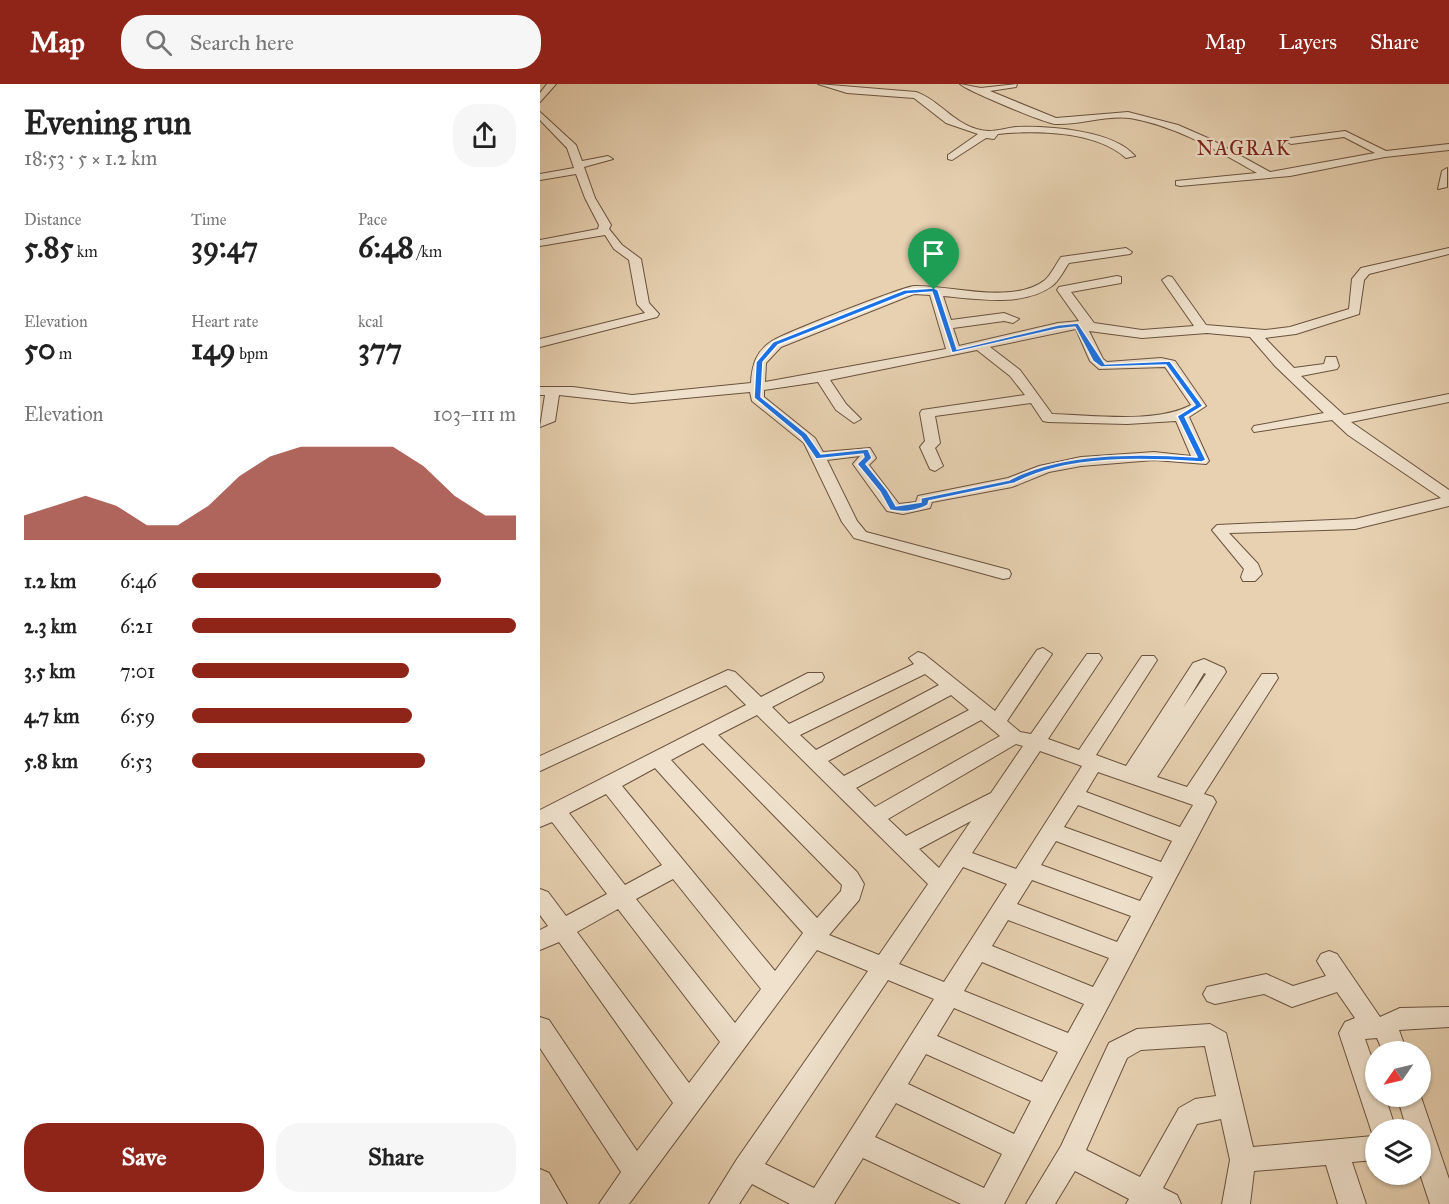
<!DOCTYPE html>
<meta charset="utf-8">
<style>
:root{--surface:#fff;--page:#f6f6f6;--text:#222;--muted:#767676;--accent:#8f2418}
body{margin:0;font-family:"IM FELL Great Primer",serif;background:var(--page);color:var(--text);height:100vh;display:flex;flex-direction:column;font-size:22px;white-space:nowrap}
*{box-sizing:border-box;margin:0}
p{font-size:20px;color:var(--muted)}
.icon{flex:none;width:33px;height:33px;fill:none;stroke:currentColor;stroke-width:2;stroke-linecap:round;stroke-linejoin:round}
.map{position:relative;flex:1;overflow:hidden}
.side{display:flex;flex-direction:column;background:var(--surface);width:540px}
.side>*{flex:none}
.needle{width:39px;rotate:236deg}
.buttons{position:absolute;left:825px;top:957px;display:grid;gap:12px}
.buttons a{display:grid;place-items:center;width:66px;height:66px;border-radius:50%;background:var(--surface);box-shadow:0 2px 4px #0004;font-size:30px}
.pin{position:absolute;display:grid;place-items:center;width:51px;height:51px;color:#fff;margin:-62px -26px;border-radius:50% 50% 50% 0;rotate:-45deg;box-shadow:0 0 6px #0007}
.pin .icon{rotate:45deg}
.round{display:grid;place-items:center;flex:none;width:63px;height:63px;border-radius:24px;background:var(--page)}
.head{display:flex;align-items:center;justify-content:space-between;height:102px;padding:0 24px}
h1{font-size:33px;font-weight:800;line-height:45px}
.figures{display:grid;grid-template-columns:repeat(3,1fr);gap:9px;height:102px;padding:6px 24px}
.figures div{display:grid;align-content:center}
.figures b{font-size:30px;font-weight:800}
.figures small{font-size:16px;font-weight:400}
.figures p{font-size:16px}
.chart{height:168px;padding:12px 24px}
.chart p{display:flex;justify-content:space-between}
.chart svg{width:100%;height:108px;margin-top:6px;fill:var(--accent);opacity:.7}
.primary-button{display:flex;gap:12px;margin-top:auto;padding:12px 24px}
.primary-button a{flex:1;height:69px;border-radius:24px;background:var(--accent);color:#fff;font-size:24px;font-weight:800;line-height:69px;text-align:center}
.primary-button a+a{background:var(--page);color:var(--text)}
ul{padding:0 24px;list-style:none;font-size:20px}
li{display:grid;grid-template-columns:96px 72px 1fr;align-items:center;height:45px}
li i{height:15px;border-radius:8px;background:var(--accent)}
header{display:flex;align-items:center;gap:36px;box-sizing:border-box;height:84px;padding:0 30px;background:var(--accent);color:#fff}
header strong{font-size:28px}
nav{display:flex;gap:33px;margin-inline-start:auto;font-size:21px}
.search{width:420px;height:54px;background:var(--page);display:flex;align-items:center;gap:15px;box-sizing:border-box;padding:0 21px;border-radius:24px;color:var(--muted);font-size:22px}
main{display:flex;flex:1;min-height:0}
.map>svg:first-child{display:block}
.lines{fill:none;stroke-linecap:round;stroke-linejoin:round}
.minor-casing{stroke:#6b523e;stroke-width:2}
.minor{fill:#efe1cc;fill-rule:evenodd}
.route{fill:#1a73e8;stroke:#fff;stroke-width:1.5;fill-rule:evenodd}
.labels{text-anchor:middle;stroke-width:4.5;stroke-linejoin:round;paint-order:stroke}
.far-quarter-label{font-size:20px;letter-spacing:1.5px;fill:#7a1f14;stroke:#efe1cc}
</style>
<header>
<strong>Map</strong>
<div class="search"><svg class="icon" aria-label="search" viewBox="0 0 24 24"><circle cx="10" cy="10" r="6"/><path d="M15 15l6 6"/></svg>Search here</div>
<nav><a>Map</a><a>Layers</a><a>Share</a></nav>
</header>
<main>
<section class="side">
<div class="head"><div><h1>Evening run</h1><p>18:53 · 5 × 1.2 km</p></div><a class="round"><svg class="icon" aria-label="share" viewBox="0 0 24 24"><path d="M12 15V3M7 8l5-5 5 5M5 13v7h14v-7"/></svg></a></div>
<div class="figures">
<div><p>Distance</p><b>5.85<small> km</small></b></div>
<div><p>Time</p><b>39:47</b></div>
<div><p>Pace</p><b>6:48<small> /km</small></b></div>
</div>
<div class="figures">
<div><p>Elevation</p><b>50<small> m</small></b></div>
<div><p>Heart rate</p><b>149<small> bpm</small></b></div>
<div><p>kcal</p><b>377</b></div>
</div>
<div class="chart"><p><span>Elevation</span>103–111 m</p>
<svg viewBox="0 0 160 44" preserveAspectRatio="none"><path d="M0 44V34L10 30L20 26L30 30L40 38L50 38L60 30L70 18L80 10L90 6L100 6L110 6L120 6L130 14L140 26L150 34L160 34V44z"/></svg>
</div>
<ul>
<li><b>1.2 km</b>6:46<i style="width:77%"></i></li>
<li><b>2.3 km</b>6:21<i style="width:100%"></i></li>
<li><b>3.5 km</b>7:01<i style="width:67%"></i></li>
<li><b>4.7 km</b>6:59<i style="width:68%"></i></li>
<li><b>5.8 km</b>6:53<i style="width:72%"></i></li>
</ul>
<div class="primary-button"><a>Save</a><a>Share</a></div>
</section>
<div class="map">
<svg width="909" height="1120" viewBox="0 0 909 1120">
<rect width="100%" height="100%" fill="#e7d1b1"/>
<filter id="stains"><feTurbulence type="fractalNoise" baseFrequency=".00333" numOctaves="4"/><feColorMatrix values="0 0 0 0 .2 0 0 0 0 .09 0 0 0 0 .02 0 0 0 .5 -.17"/></filter>
<radialGradient id="worn" r=".72"><stop offset=".6" stop-color="#630" stop-opacity="0"/><stop offset="1" stop-color="#630" stop-opacity=".3"/></radialGradient>
<g class="lines">
<defs>
<g id="minor">
<path d="M7,0H16L0,18V9Z"/>
<path d="M278,0L376,8C401,16 417,46 449,47C457,47 467,44 476,43C509,42 573,46 595,72L586,74C556,47 496,46 458,50L454,55L446,54L412,76L408,75V71L438,50L406,39L374,14L307,9Z"/>
<path d="M420,0L441,4L477,0L476,3L450,7L516,34L588,28L638,41L670,55L730,88L835,69L804,53L751,60L746,57L751,54L805,47L846,67L909,60V66L845,73L750,92L640,102L636,101V97L717,89C676,66 636,42 590,34C566,31 540,41 516,40C504,39 428,7 420,0Z"/>
<path d="M0,28L36,61L42,77L68,72L73,75L44,83L55,114L71,141L69,145L82,161L101,175L109,219L119,230L117,233L0,263V255L105,229L97,220L89,176L74,165L65,151L0,162V156L58,145L59,141L45,114L36,90L0,96V90L34,84L27,64L0,36Z"/>
<path d="M907,84V103L898,105L902,87Z"/>
<path d="M586,164L592,168L590,170L529,179C524,186 519,197 512,202C483,223 437,215 403,212L411,236L464,229L479,235L473,239L464,237L413,244L419,262L518,239L539,237L517,206L519,203L577,192L581,193V199L531,208L554,239L602,246L654,242L622,196L628,192L632,193L666,241L725,246L750,243L809,225L812,195L821,184L909,164V170L829,190L824,196L819,230L756,250L725,254L754,284L784,280L786,273H796L799,282L797,285L761,292L804,331L909,310V318L811,338L909,406V422L815,445L689,449L718,480L722,490L715,497H703L701,493L704,485L672,446L677,441L815,435L901,414L808,351L792,336L714,348L712,345L714,342L784,329L735,282L710,253L667,249L602,254L549,247L563,275L567,278L621,274L635,277L666,322L649,333L669,377L666,380L614,376L541,382L509,388L472,403L392,418L390,424L363,430L347,427L313,380L320,372L287,376L317,437L326,448L469,486L471,490L469,494L463,495L314,454L302,438L264,359L212,317L210,308L92,319L19,311L15,337L0,343L5,311H0V303H33L92,311L211,299C212,281 216,267 232,257C247,248 362,203 374,202C410,201 473,221 505,196C511,191 516,180 521,173ZM374,210L390,211L406,265L225,298L226,279L241,263ZM536,245L550,277L559,285L625,283L651,321C616,340 552,331 512,330L480,286L450,263ZM437,266L470,292L485,311L382,326L380,329L385,357L380,363L390,385L395,387L403,382L395,364L400,359L395,332L491,319L503,337L508,338L587,340L636,337L651,372L614,368L541,373L499,382L468,394L378,412L376,418L359,420L329,381L336,374L330,364L283,368L275,354L224,313V306L278,298L296,326L314,339L321,335L306,320L290,296Z"/>
<path d="M503,564L512,570L467,637L480,648L491,650L547,570H559L562,574L508,655L539,666L602,572H614L617,576L556,671L586,682L653,579L664,575L684,584L686,588L617,693L647,703L722,590H736L738,594L664,710L673,713L676,718L464,1120H421L323,1074L294,1120H250L212,1100L199,1120H169L197,1075L328,887L277,866L89,1120H59L81,1088L0,964V933L9,936L97,1067L133,1019L19,858L0,866V846L8,842L0,831V805L8,808L26,832L67,810L12,738L0,743V726L206,621L186,601L0,687V672L188,586L195,588L221,613L268,589H282L284,593L282,597L232,623L249,640L374,580L369,574L378,568L384,570L455,627L497,566ZM664,589L666,590L643,624ZM385,590L399,601L276,666L260,651ZM411,611L429,626L304,692L288,677ZM217,631L388,800L339,871L289,851L319,816L324,800L317,788L178,651ZM441,636L460,652L335,723L316,704ZM163,659L302,801L301,807L277,834L131,676ZM476,660L483,662L451,709L366,752L348,735ZM500,667L542,682L476,785L432,769ZM115,684L263,849L235,887L82,702ZM558,688L653,721L640,743L546,708ZM66,710L122,781L85,801L29,729ZM538,721L632,757L621,778L524,743ZM431,737L399,784L379,765ZM516,757L613,793L600,817L501,781ZM423,783L467,800L404,898L359,880ZM133,795L221,905L195,939L96,815ZM492,796L591,832L577,858L477,820ZM78,825L180,958L149,999L37,848ZM468,836L569,874L553,903L452,862ZM442,878L544,920L528,949L424,907ZM348,896L394,915L274,1104L225,1080ZM414,924L518,968L502,998L397,952ZM386,970L491,1017L474,1050L368,1000ZM356,1019L462,1070L444,1104L335,1053Z"/>
<path d="M789,867L797,870L840,933L860,924L909,923V943L859,946L867,968H843L837,954L825,955L836,986V1012H845L856,1046H836V1076L812,1078L826,1120H798L786,1081L714,1087L710,1120H682L690,1076L681,1035L657,1040L623,1104L637,1111L641,1120H586L589,1115L535,1087L515,1120H486L521,1062L569,959L597,945L670,940L686,949L713,1063L833,1052L799,949L805,938L815,934L797,908L752,923L724,910L675,920L667,917L663,910L667,903L726,890L753,902L786,892L777,877L781,870ZM665,962L676,1012L655,1015L639,1024L600,1093L546,1066L587,974L601,966Z"/>
<path d="M880,1010L909,1095V1120H890L880,1090V1046H867L857,1012H880Z"/>
<path d="M0,1085L9,1089L27,1120H0Z"/>
</g>
</defs>
<use href="#minor" class="minor-casing"/>
<use href="#minor" class="minor"/>
</g>
<path class="route" d="M394,204L398,206L417,265L518,241L538,239L565,280L630,277L663,322L645,333L666,376L662,378C604,374 527,371 475,399L389,417L388,421C378,427 362,429 350,426L340,408L317,380L324,373L323,370L276,375L261,353L214,314L216,278L233,258L364,206ZM392,208L412,269L518,245L535,243L553,277L561,283L626,281L655,321L637,332L657,373C599,369 522,368 469,396L381,414V418L356,422L347,406L326,380L332,374L328,365L281,370L267,350L221,313L223,278L238,261L367,210Z"/>
<g class="labels">
<g class="far-quarter-label">
<text x="704" y="71">NAGRAK</text>
</g>
</g>
<rect width="100%" height="100%" filter="url(#stains)"/>
<rect width="100%" height="100%" fill="url(#worn)"/>
</svg>
<div class="buttons">
<a><svg class="needle" viewBox="-14 -14 28 28"><path d="M0-13l5 13h-10z" fill="#e53935"/><path d="M0 13l5-13h-10z" fill="#767676"/></svg></a>
<a><svg class="icon" aria-label="layers" viewBox="0 0 24 24"><path d="M12 4l9 5-9 5-9-5zM3 14l9 5 9-5"/></svg></a>
</div>
<div class="pin" style="left:394px;top:206px;background:#1e9e55"><svg class="icon" aria-label="arrive" viewBox="0 0 24 24"><path d="M6 21V4h12l-3 4 3 4H6"/></svg></div>
</div>
</main>
